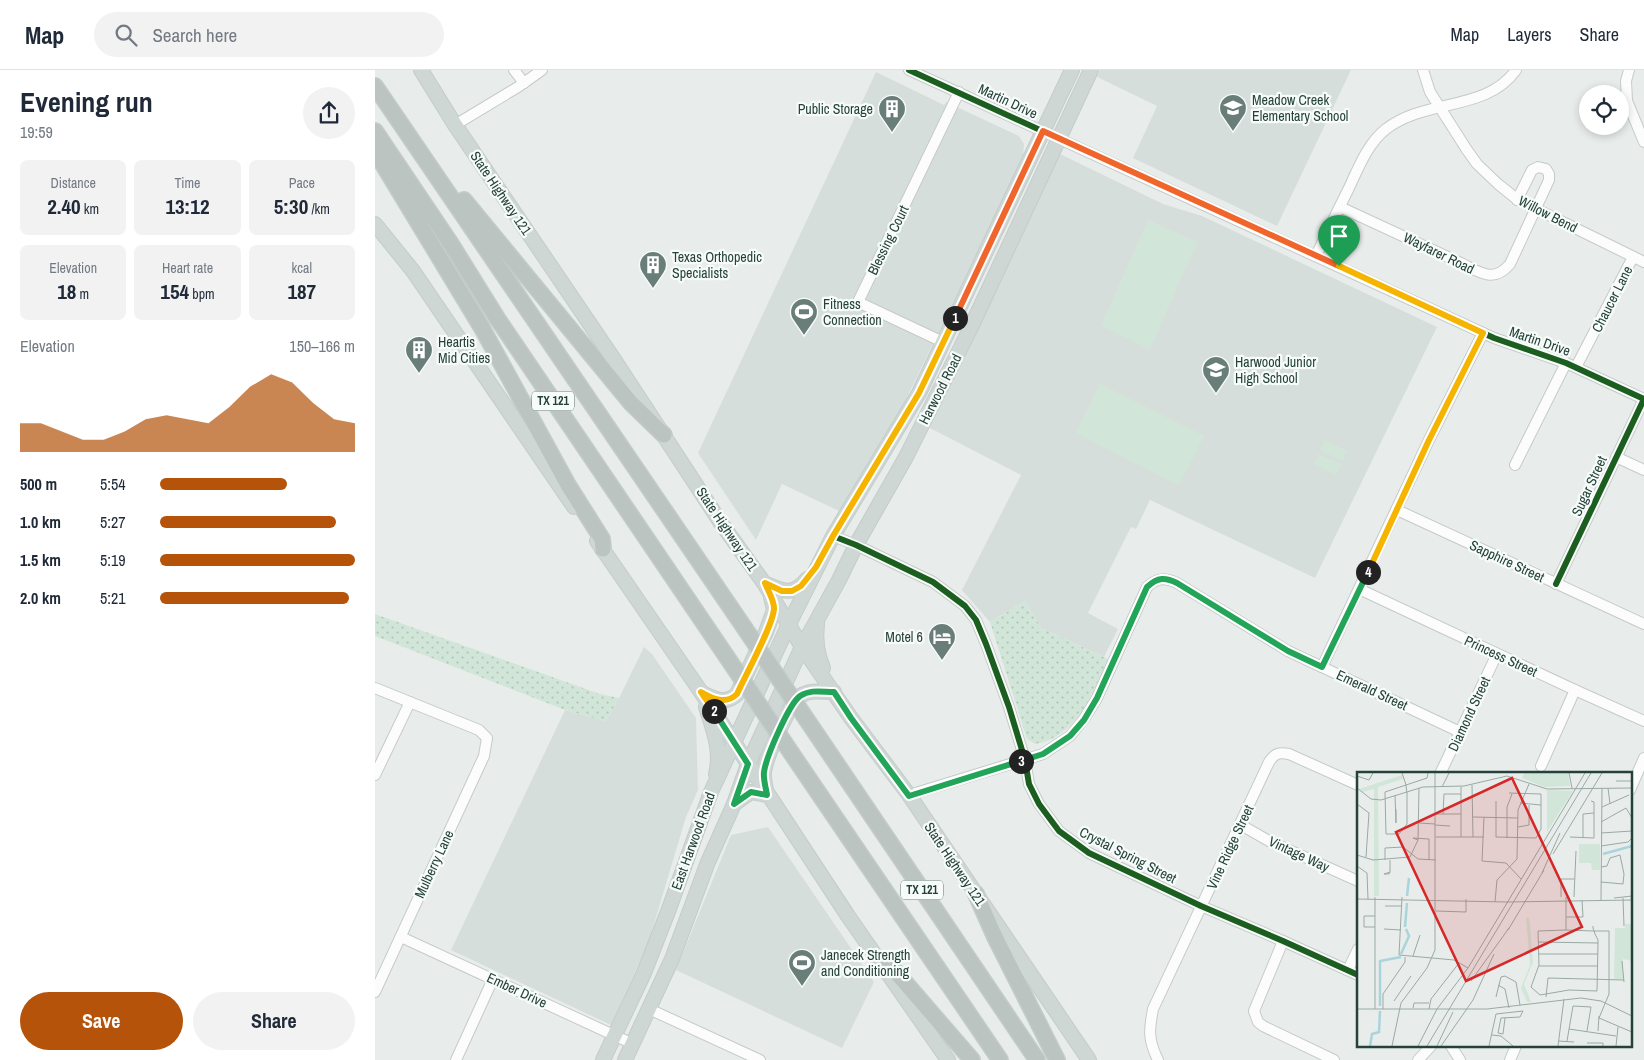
<!DOCTYPE html>
<meta charset="utf-8">
<style>
:root{--surface:#fff;--page:#f2f2f3;--text:#1f2937;--muted:#747a83;--line:#e0e1e3;--accent:#b45309}
body{margin:0;font-family:"Archivo Narrow",sans-serif;background:var(--page);color:var(--text);height:100vh;display:flex;flex-direction:column;font-size:19px;white-space:nowrap}
*{box-sizing:border-box;margin:0}
p{font-size:16px;color:var(--muted)}
.icon{flex:none;width:28px;height:28px;fill:none;stroke:currentColor;stroke-width:2;stroke-linecap:round;stroke-linejoin:round}
.map{position:relative;flex:1;overflow:hidden}
.details{display:flex;flex-direction:column;background:var(--surface);width:375px}
.details>*{flex:none}
.fabs{position:absolute;left:1204px;top:15px;display:grid;gap:10px}
.fabs a{display:grid;place-items:center;width:50px;height:50px;border-radius:50%;background:var(--surface);box-shadow:0 2px 8px #0003;font-size:25px}
.pin{position:absolute;display:grid;place-items:center;width:42px;height:42px;color:#fff;margin:-51px -21px;border-radius:50% 50% 50% 0;rotate:-45deg;box-shadow:0 0 5px #0007}
.pin .icon{rotate:45deg}
.km{position:absolute;width:25px;height:25px;margin:-12px;border-radius:50%;background:#222;color:#fff;font-size:14px;line-height:25px;text-align:center}
.round{display:grid;place-items:center;flex:none;width:52px;height:52px;border-radius:26px;background:var(--page)}
.summary{display:flex;align-items:center;justify-content:space-between;height:85px;padding:0 20px}
h1{font-size:28px;font-weight:700;line-height:38px}
.stats{display:grid;grid-template-columns:repeat(3,1fr);gap:8px;height:85px;padding:5px 20px}
.stats div{display:grid;align-content:center;border-radius:8px;background:var(--page);text-align:center}
.stats b{font-size:21px;font-weight:700}
.stats small{font-size:14px;font-weight:400}
.stats p{font-size:14px}
.chart{height:140px;padding:10px 20px}
.chart p{display:flex;justify-content:space-between}
.chart svg{width:100%;height:90px;margin-top:5px;fill:var(--accent);opacity:.7}
.primary-button{display:flex;gap:10px;margin-top:auto;padding:10px 20px}
.primary-button a{flex:1;height:58px;border-radius:30px;background:var(--accent);color:#fff;font-size:20px;font-weight:700;line-height:58px;text-align:center}
.primary-button a+a{background:var(--page);color:var(--text)}
ul{padding:0 20px;list-style:none;font-size:16px}
li{display:grid;grid-template-columns:80px 60px 1fr;align-items:center;height:38px}
li i{height:12px;border-radius:6px;background:var(--accent)}
header{display:flex;align-items:center;gap:30px;box-sizing:border-box;height:70px;padding:0 25px;background:var(--surface);border-bottom:1px solid var(--line)}
header strong{font-size:24px}
nav{display:flex;gap:28px;margin-inline-start:auto;font-size:18px}
.search{width:350px;height:45px;background:var(--page);display:flex;align-items:center;gap:12px;box-sizing:border-box;padding:0 18px;border-radius:28px;color:var(--muted);font-size:19px}
main{display:flex;flex:1;min-height:0}
.map>svg:first-child{display:block}
.built{fill:#d6dedb}
.grass{fill:url(#grass-dots)}
.pitch{fill:#d1e6d8}
.lines{fill:none;stroke-linecap:round;stroke-linejoin:round}
.minor-casing{stroke:#c5cac8;stroke-width:12}
.major-casing{stroke:#c3ccc9;stroke-width:16}
.highway-casing{stroke:#c3ccc9;stroke-width:18}
.minor{stroke:#fcfcfc;stroke-width:10}
.major{stroke:#cfd7d5;stroke-width:14}
.highway{stroke:#bcc4c2;stroke-width:15}
.highway-bridge-casing{stroke:#c3ccc9;stroke-width:18;stroke-linecap:butt}
.highway-bridge{stroke:#bcc4c2;stroke-width:15}
.cycleway-casing{stroke:#f7fbf9;stroke-width:9}
.cycleway{stroke:#1b5e20;stroke-width:6}
.split-1-casing{stroke:#fff;stroke-width:10}
.split-2-casing{stroke:#fff;stroke-width:10}
.split-3-casing{stroke:#fff;stroke-width:10}
.split-4-casing{stroke:#fff;stroke-width:10}
.split-5-casing{stroke:#fff;stroke-width:10}
.split-1{stroke:#f0652b;stroke-width:6}
.split-2{stroke:#f5b400;stroke-width:6}
.split-3{stroke:#22a559;stroke-width:6}
.split-4{stroke:#22a559;stroke-width:6}
.split-5{stroke:#f5b400;stroke-width:6}
.labels{text-anchor:middle;stroke-width:4.5;stroke-linejoin:round;paint-order:stroke}
.shield{fill:#f7fbf9;stroke:#637a73;stroke-width:1}
.shield-label{font-size:12px;font-weight:bold;fill:#24423a}
.poi-label{font-size:14px;fill:#24423a;stroke:#f7fbf9;text-anchor:start}
.street-label{font-size:14px;fill:#24423a;stroke:#f7fbf9}
.inset-river{fill:none;stroke:#a9d4db;stroke-width:2.5}
.inset-road{fill:none;stroke:#9aa9a4;stroke-width:1}
.view{fill:#d62828;fill-opacity:0.15;stroke:#d62828;stroke-width:2.5}
.inset-edge{fill:none;stroke:#24423a;stroke-width:2.5}
</style>
<header>
<strong>Map</strong>
<div class="search"><svg class="icon" aria-label="search" viewBox="0 0 24 24"><circle cx="10" cy="10" r="6"/><path d="M15 15l6 6"/></svg>Search here</div>
<nav><a>Map</a><a>Layers</a><a>Share</a></nav>
</header>
<main>
<section class="details">
<div class="summary"><div><h1>Evening run</h1><p>19:59</p></div><a class="round"><svg class="icon" aria-label="share" viewBox="0 0 24 24"><path d="M12 15V3M7 8l5-5 5 5M5 13v7h14v-7"/></svg></a></div>
<div class="stats">
<div><p>Distance</p><b>2.40<small> km</small></b></div>
<div><p>Time</p><b>13:12</b></div>
<div><p>Pace</p><b>5:30<small> /km</small></b></div>
</div>
<div class="stats">
<div><p>Elevation</p><b>18<small> m</small></b></div>
<div><p>Heart rate</p><b>154<small> bpm</small></b></div>
<div><p>kcal</p><b>187</b></div>
</div>
<div class="chart"><p><span>Elevation</span>150–166 m</p>
<svg viewBox="0 0 160 44" preserveAspectRatio="none"><path d="M0 44V30L10 30L20 34L30 38L40 38L50 34L60 28L70 26L80 28L90 30L100 22L110 12L120 6L130 10L140 20L150 28L160 30V44z"/></svg>
</div>
<ul>
<li><b>500 m</b>5:54<i style="width:65%"></i></li>
<li><b>1.0 km</b>5:27<i style="width:90%"></i></li>
<li><b>1.5 km</b>5:19<i style="width:100%"></i></li>
<li><b>2.0 km</b>5:21<i style="width:97%"></i></li>
</ul>
<div class="primary-button"><a>Save</a><a>Share</a></div>
</section>
<div class="map">
<svg width="1269" height="990" viewBox="0 0 1269 990">
<defs>
<pattern id="grass-dots" width="8" height="8" patternUnits="userSpaceOnUse" patternTransform="scale(1.25)"><rect width="8" height="8" fill="#d1e6d8"/><path d="M2 2h.1M6 6h.1" fill="none" stroke="#b3c6ba" stroke-width="1.8" stroke-linecap="round"/></pattern>
</defs>
<rect width="100%" height="100%" fill="#e8edeb"/>
<g class="built">
<path d="M725,0H976L902,156L758,88L782,36L722,7Z"/>
<path d="M501,2L569,35L571,32L644,66L649,74L648,87L526,340L464,441L407,414L381,470L323,383Z"/>
<path d="M685,84L788,134L827,146L1062,257L940,508L775,430L761,459L756,457L713,543L743,559L729,587L666,558L650,531L615,552L587,520L646,405L553,357Z"/>
<path d="M269,577L277,584L321,648L323,720L311,747L273,874L236,955L76,880L190,640L231,651L244,628Z"/>
<path d="M393,757L499,912L467,978L301,900L356,765Z"/>
</g>
<g class="grass">
<path d="M650,531L666,558L733,589C719,621 700,669 660,674L652,669L615,552Z"/>
<path d="M0,544L225,624L244,628L231,651L190,640L0,566Z"/>
</g>
<g class="pitch">
<path d="M773,150L822,172L775,279L726,256Z"/>
<path d="M725,314L829,366L804,415L701,363Z"/>
<path d="M950,370L972,381L967,391L945,380Z"/>
<path d="M943,384L966,394L961,405L939,394Z"/>
</g>
<g class="lines">
<defs>
<g id="minor">
<path d="M139,0L149,13"/>
<path d="M534,0L1119,268L1191,293L1269,329L1181,514"/>
<path d="M1048,0L1055,22L1092,80L1102,94L1123,114L1143,130L1269,192"/>
<path d="M1254,0L1251,11L1252,31L1269,72"/>
<path d="M80,55L143,17L167,0"/>
<path d="M965,137L1088,194C1106,203 1119,213 1135,194L1174,110V104L1171,99L1163,97L1157,100L1142,130"/>
<path d="M941,186C951,164 962,142 973,120C983,99 992,74 1011,59C1051,28 1111,42 1141,0"/>
<path d="M568,272L483,232L584,22"/>
<path d="M1201,297L1258,187"/>
<path d="M1241,387L1269,400"/>
<path d="M1140,395L1191,293"/>
<path d="M1022,440L1269,554"/>
<path d="M458,466L481,475L558,512L590,536L601,550L611,574L634,637L650,690L654,714L664,734L684,761L714,783L826,836L908,871L983,905"/>
<path d="M984,519L1200,620L1269,651"/>
<path d="M947,597L1054,370L1108,263"/>
<path d="M0,618L104,660L112,668L109,686L0,922"/>
<path d="M1166,696L1200,620"/>
<path d="M1065,704L1122,584"/>
<path d="M0,705L35,632"/>
<path d="M1255,720L1269,688"/>
<path d="M534,725L668,684L695,666L709,649L722,628L772,517C783,507 790,508 802,513L913,581L1085,662"/>
<path d="M866,755L894,771L983,811"/>
<path d="M26,867L258,974"/>
<path d="M908,871L879,941L883,952L888,956L959,990"/>
<path d="M973,900L983,879"/>
<path d="M274,939L385,990"/>
<path d="M1076,976L1085,990"/>
<path d="M81,990L118,909"/>
<path d="M783,990C773,970 774,960 778,939L894,692C900,683 904,682 914,684L983,715"/>
<path d="M1043,990L1056,976"/>
<path d="M1135,990L1141,976"/>
</g>
<g id="major">
<path d="M46,0L80,55L238,288L346,453L389,513L427,577L476,648L534,725L714,990"/>
<path d="M0,154L38,201L199,437"/>
<path d="M222,471L326,622L473,846L573,990"/>
<path d="M389,513C408,521 418,527 432,509"/>
<path d="M442,554C440,570 442,584 448,598"/>
<path d="M327,623C339,629 351,635 362,624L391,562L399,540L396,527"/>
<path d="M331,637C338,659 347,681 341,704"/>
<path d="M359,734L376,722L392,725C391,718 388,709 389,702C391,687 414,634 425,626C436,619 447,622 459,622"/>
<path d="M228,990L269,903L294,839L336,722L414,554L458,466L544,323L697,0"/>
<path d="M250,990L297,889L333,792L359,734L373,694L427,577L464,510L481,475L531,387L596,257L716,0"/>
</g>
<g id="highway">
<path d="M0,16L375,566"/>
<path d="M0,61L76,174L122,248L360,599"/>
<path d="M0,81L107,258L193,415L227,469L228,479"/>
<path d="M89,130L256,333L289,365"/>
<path d="M432,650L662,990"/>
<path d="M417,684L625,990"/>
<path d="M601,824L620,867L682,990"/>
<path d="M504,889L514,894L597,990"/>
</g>
</defs>
<use href="#minor" class="minor-casing"/>
<use href="#major" class="major-casing"/>
<use href="#highway" class="highway-casing"/>
<use href="#minor" class="minor"/>
<use href="#major" class="major"/>
<use href="#highway" class="highway"/>
<defs>
<g id="highway-bridge">
<path d="M375,566L432,650"/>
<path d="M360,599L417,684"/>
</g>
</defs>
<use href="#highway-bridge" class="highway-bridge-casing"/>
<use href="#highway-bridge" class="highway-bridge"/>
<defs>
<g id="cycleway">
<path d="M534,0L1119,268L1191,293L1269,329L1181,514"/>
<path d="M458,466L481,475L558,512L590,536L601,550L611,574L634,637L650,690L654,714L664,734L684,761L714,783L826,836L908,871L983,905"/>
</g>
</defs>
<use href="#cycleway" class="cycleway-casing"/>
<use href="#cycleway" class="cycleway"/>
</g>
<g class="lines">
<defs>
<path id="split-1" d="M580,248L668,61L964,196"/>
<path id="split-2" d="M339,641L326,622C338,629 351,635 362,624C370,606 399,554 399,538C399,530 393,521 390,513L407,521H417L426,516L441,497L458,466L544,323L580,248"/>
<path id="split-3" d="M339,641L373,694L359,734L376,722L392,725C391,718 388,709 389,702C391,687 414,634 425,626C436,619 447,622 459,622L476,648L534,726L646,691"/>
<path id="split-4" d="M646,691L668,684L695,666L709,650L722,628L772,517C783,507 790,507 802,513L913,581L947,597L993,502"/>
<path id="split-5" d="M964,196L1108,263L1054,370L993,502"/>
</defs>
<use href="#split-1" class="split-1-casing"/>
<use href="#split-2" class="split-2-casing"/>
<use href="#split-3" class="split-3-casing"/>
<use href="#split-4" class="split-4-casing"/>
<use href="#split-5" class="split-5-casing"/>
<use href="#split-1" class="split-1"/>
<use href="#split-2" class="split-2"/>
<use href="#split-3" class="split-3"/>
<use href="#split-4" class="split-4"/>
<use href="#split-5" class="split-5"/>
</g>
<defs>
<symbol id="school-pin" viewBox="-11 -11 22 30"><path d="M0 17L-7.5 6A9.5 9.5 0 1 1 7.5 6Z" fill="#697e78" stroke="#f7fbf9"/><path d="M0-5L7-2L0 1L-7-2ZM-4 1L0 2.5L4 1V4Q0 6-4 4Z" fill="#fff"/></symbol>
<symbol id="building-pin" viewBox="-11 -11 22 30"><path d="M0 17L-7.5 6A9.5 9.5 0 1 1 7.5 6Z" fill="#697e78" stroke="#f7fbf9"/><path d="M-4-6H4V6H1V3H-1V6H-4ZM-2.5-4.3h1.7v1.8h-1.7ZM.8-4.3h1.7v1.8H.8ZM-2.5-1h1.7V.8h-1.7ZM.8-1h1.7V.8H.8Z" fill="#fff"/></symbol>
<symbol id="stadium-pin" viewBox="-11 -11 22 30"><path d="M0 17L-7.5 6A9.5 9.5 0 1 1 7.5 6Z" fill="#697e78" stroke="#f7fbf9"/><path d="M0-5a6.5 5 0 1 0 0 10a6.5 5 0 1 0 0-10ZM-3.5-1.8h7v3.6h-7Z" fill="#fff"/></symbol>
<symbol id="hotel-pin" viewBox="-11 -11 22 30"><path d="M0 17L-7.5 6A9.5 9.5 0 1 1 7.5 6Z" fill="#697e78" stroke="#f7fbf9"/><path d="M-6-4.5h1.5V1H6V5H4.5V3h-9V5H-6ZM-4 0a1.8 1.8 0 1 1 3.6 0ZM.5 0V-2.5h3Q6-2.5 6 0Z" fill="#fff"/></symbol>
</defs>
<g fill-rule="evenodd">
<use href="#school-pin" x="842" y="22" width="32" height="43"/>
<use href="#building-pin" x="501" y="23" width="32" height="43"/>
<use href="#building-pin" x="262" y="179" width="32" height="43"/>
<use href="#stadium-pin" x="413" y="226" width="32" height="43"/>
<use href="#building-pin" x="28" y="264" width="32" height="43"/>
<use href="#school-pin" x="825" y="284" width="32" height="43"/>
<use href="#hotel-pin" x="551" y="551" width="32" height="43"/>
<use href="#stadium-pin" x="411" y="877" width="32" height="43"/>
</g>
<g class="labels">
<g class="shield">
<rect x="157" y="321.5" width="42" height="19" rx="4"/>
<rect x="526" y="810.5" width="42" height="19" rx="4"/>
</g>
<g class="shield-label">
<text x="178" y="335">TX 121</text>
<text x="547" y="824">TX 121</text>
</g>
<g class="poi-label">
<text x="877" y="35">Meadow Creek<tspan x="877" dy="16">Elementary School</tspan></text>
<text x="498" y="44" text-anchor="end">Public Storage</text>
<text x="297" y="192">Texas Orthopedic<tspan x="297" dy="16">Specialists</tspan></text>
<text x="448" y="239">Fitness<tspan x="448" dy="16">Connection</tspan></text>
<text x="63" y="277">Heartis<tspan x="63" dy="16">Mid Cities</tspan></text>
<text x="860" y="297">Harwood Junior<tspan x="860" dy="16">High School</tspan></text>
<text x="548" y="572" text-anchor="end">Motel 6</text>
<text x="446" y="890">Janecek Strength<tspan x="446" dy="16">and Conditioning</tspan></text>
</g>
<g class="street-label">
<text transform="translate(633 31) rotate(25)" y="5">Martin Drive</text>
<text transform="translate(126 123) rotate(56)" y="5">State Highway 121</text>
<text transform="translate(1173 144) rotate(27)" y="5">Willow Bend</text>
<text transform="translate(513 170) rotate(-64)" y="5">Blessing Court</text>
<text transform="translate(1064 183) rotate(26)" y="5">Wayfarer Road</text>
<text transform="translate(1237 229) rotate(-63)" y="5">Chaucer Lane</text>
<text transform="translate(1165 271) rotate(19)" y="5">Martin Drive</text>
<text transform="translate(565 319) rotate(-63)" y="5">Harwood Road</text>
<text transform="translate(1214 416) rotate(-65)" y="5">Sugar Street</text>
<text transform="translate(352 459) rotate(56)" y="5">State Highway 121</text>
<text transform="translate(1132 491) rotate(25)" y="5">Sapphire Street</text>
<text transform="translate(1126 586) rotate(25)" y="5">Princess Street</text>
<text transform="translate(997 620) rotate(25)" y="5">Emerald Street</text>
<text transform="translate(1094 644) rotate(-65)" y="5">Diamond Street</text>
<text transform="translate(318 771) rotate(-70)" y="5">East Harwood Road</text>
<text transform="translate(855 777) rotate(-65)" y="5">Vine Ridge Street</text>
<text transform="translate(924 784) rotate(25)" y="5">Vintage Way</text>
<text transform="translate(753 785) rotate(27)" y="5">Crystal Spring Street</text>
<text transform="translate(59 794) rotate(-65)" y="5">Mulberry Lane</text>
<text transform="translate(580 794) rotate(56)" y="5">State Highway 121</text>
<text transform="translate(142 920) rotate(25)" y="5">Ember Drive</text>
</g>
</g>
<g transform="translate(982 702)">
<rect width="275" height="275" fill="#e8edeb"/>
<path d="M167,1H211L213,14L187,15L165,6ZM45,3L46,7L21,15L22,124H17V17L6,20L2,17ZM222,72H243V98H235L234,91H222ZM169,146H172L173,152L176,190L167,212L174,230H170L164,216L173,193ZM268,152H275V189L266,187V207H257L258,156H268Z" fill="#d1e6d8"/>
<path d="M190,18L216,19L190,60Z" fill="#d1e6d8"/>
<path d="M260 163a7 7 0 1 1 14 0a7 7 0 1 1-14 0ZM260 174a7 7 0 1 1 14 0a7 7 0 1 1-14 0Z" fill="#d1e6d8"/>
<path class="inset-river" d="M246,82L275,74M50,124L52,106M48,155L50,131M44,182L52,164L49,157M23,234V189L44,185M13,274L15,262L22,260L23,239"/>
<path class="inset-road" d="M45,1L49,13V14L50,21V52L42,62H29L28,21V20L70,6L71,1M212,1L215,16M0,4L12,8L16,1M259,9H275M115,13L116,65M85,15L92,1M104,15V65M0,16L14,27L24,28L66,15L107,14L150,4L190,17L275,16M251,16L253,32M38,23L39,51V37M139,29V65L179,66L184,57V22L152,21M163,31L184,33M0,32L12,41L9,85M245,35L272,23M78,42H104M86,42L87,22H104M116,45L161,46M127,45L125,89L149,91L164,107M0,46V80M244,50L269,36L275,46M62,51L78,52M78,53L93,54M161,55L172,53V33M244,61L275,59M79,65H127M213,65L237,66V30L234,29M150,66V35L155,22M226,66V42L237,41M61,68L56,66L72,67V88M244,74L271,70L275,66M196,82L245,1M0,83L16,88L53,85L61,68L62,16M28,88V76L46,75L61,87L79,88M33,88V100L27,102H32L33,100M0,94L10,101L11,127M185,101L203,61M244,110L266,112L267,102L263,83L253,86L250,94L244,95M45,125L42,183L97,188L111,196M204,125V107H217M209,125V158M217,125L219,79M257,126L275,124M266,126L267,154M0,127L151,130L275,128M244,128L245,16M138,130L140,108L160,87L161,38L172,12M28,134H44M79,139L109,140V127M209,145H226L225,128M236,154V156L238,162L241,168V171L240,219L212,218L183,223L174,215L182,193L181,159L209,158L237,159H252V222L242,246M18,155H7V144H18M27,157L44,158M151,158L187,98M181,170L241,171M181,182H241M56,184L63,163M265,189L267,210M182,194H241M114,209L152,156M141,213L148,217L152,236M139,225L144,205L148,204L159,210L163,233M189,225L191,206L267,208M37,229L54,204M56,236L57,231H72M0,237H130L224,226L244,229L275,244M18,237V125M26,237V222L48,190V185M72,237L74,227L102,191M242,246L275,260M212,257L259,264M241,259L242,244M141,261L146,262L148,246M135,263L144,264L156,274M201,269L217,270M210,269L216,234L234,235L230,259M230,271H246V274M35,274L44,231L70,196L78,178V1M61,274L80,237L111,196L228,1M70,274L234,1M80,274L96,240M84,274L116,228L137,182M132,274L139,242L166,239L163,245L144,246L141,261M201,274L207,227M259,274L261,255"/>
<path class="view" d="M155,6L225,155L109,209L39,60Z"/>
<rect width="275" height="275" class="inset-edge"/>
</g>
</svg>
<div class="fabs">
<a><svg class="icon" aria-label="locate" viewBox="0 0 24 24"><circle cx="12" cy="12" r="6"/><path d="M12 2v4M12 18v4M2 12h4M18 12h4"/></svg></a>
</div>
<div class="pin" style="left:964px;top:196px;background:#1e9e55"><svg class="icon" aria-label="arrive" viewBox="0 0 24 24"><path d="M6 21V4h12l-3 4 3 4H6"/></svg></div>
<b class="km" style="left:580px;top:248px">1</b>
<b class="km" style="left:339px;top:641px">2</b>
<b class="km" style="left:646px;top:691px">3</b>
<b class="km" style="left:993px;top:502px">4</b>
</div>
</main>
